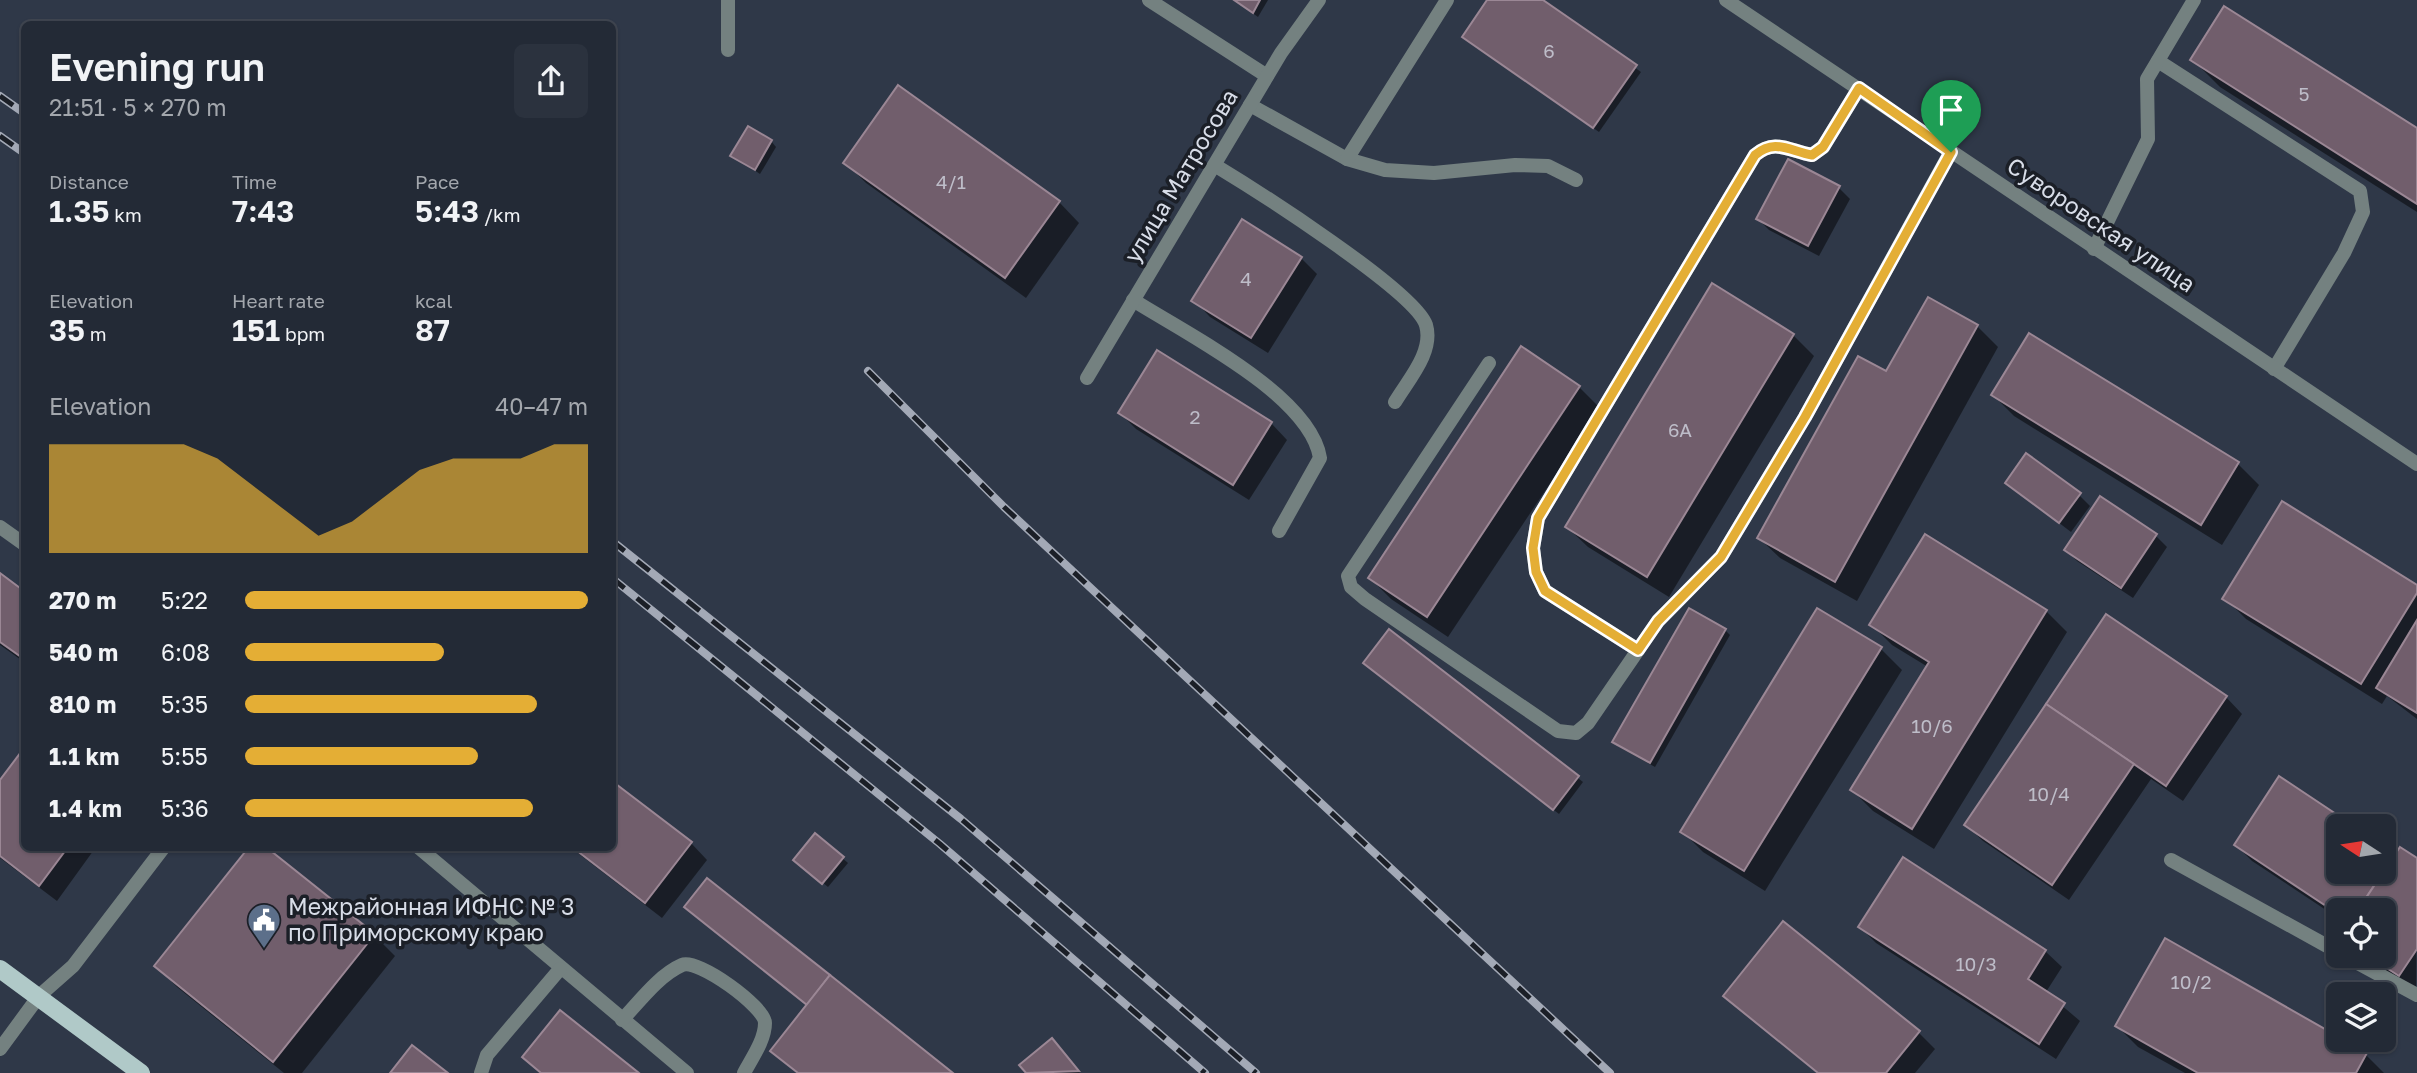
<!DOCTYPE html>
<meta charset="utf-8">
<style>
:root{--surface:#232a36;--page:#2b323e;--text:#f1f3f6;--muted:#a3a7ad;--line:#404651;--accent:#e4ae35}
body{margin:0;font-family:"Golos Text",sans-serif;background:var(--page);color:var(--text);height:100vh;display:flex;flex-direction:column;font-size:26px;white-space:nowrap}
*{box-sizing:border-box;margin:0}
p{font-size:23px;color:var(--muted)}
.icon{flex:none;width:38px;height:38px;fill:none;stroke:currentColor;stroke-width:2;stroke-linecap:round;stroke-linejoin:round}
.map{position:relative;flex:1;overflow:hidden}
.sheet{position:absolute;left:21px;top:21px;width:595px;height:830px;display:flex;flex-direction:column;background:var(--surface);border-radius:10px;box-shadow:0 2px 5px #0004,0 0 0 2px var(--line)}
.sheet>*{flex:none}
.needle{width:46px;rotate:282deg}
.controls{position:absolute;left:2326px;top:814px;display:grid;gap:14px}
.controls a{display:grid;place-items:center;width:70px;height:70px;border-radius:10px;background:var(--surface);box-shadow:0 2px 5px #0004,0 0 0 2px var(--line);font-size:35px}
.pin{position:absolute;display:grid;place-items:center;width:60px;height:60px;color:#fff;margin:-72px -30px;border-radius:50% 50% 50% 0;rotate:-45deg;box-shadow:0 0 7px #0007}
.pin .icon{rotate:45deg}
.round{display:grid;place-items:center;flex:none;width:74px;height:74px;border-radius:10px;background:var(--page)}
.head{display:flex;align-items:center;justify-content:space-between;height:119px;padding:0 28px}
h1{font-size:38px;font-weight:600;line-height:52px}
.figures{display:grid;grid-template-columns:repeat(3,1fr);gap:10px;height:119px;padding:7px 28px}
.figures div{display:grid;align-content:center}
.figures b{font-size:30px;font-weight:600}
.figures small{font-size:19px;font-weight:400}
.figures p{font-size:19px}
.chart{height:196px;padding:14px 28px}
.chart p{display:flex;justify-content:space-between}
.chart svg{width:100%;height:126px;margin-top:7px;fill:var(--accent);opacity:.7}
ul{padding:0 28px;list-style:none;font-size:23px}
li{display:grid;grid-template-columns:112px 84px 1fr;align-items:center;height:52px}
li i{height:18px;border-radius:9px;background:var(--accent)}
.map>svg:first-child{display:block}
.shadow{fill:#0007}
.building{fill:#715e6c;stroke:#9b8795;stroke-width:2}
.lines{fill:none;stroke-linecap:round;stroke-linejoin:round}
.lane{stroke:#748180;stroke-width:14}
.street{stroke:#748180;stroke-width:14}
.primary{stroke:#b0c9c8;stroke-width:18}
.rail-casing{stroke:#a3a9b6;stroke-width:8}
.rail{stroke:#1b1f27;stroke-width:5;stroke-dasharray:16;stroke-linecap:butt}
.route-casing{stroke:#fff;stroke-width:14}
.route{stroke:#e4ae35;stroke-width:9}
.labels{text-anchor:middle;stroke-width:7;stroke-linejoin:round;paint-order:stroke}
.number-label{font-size:19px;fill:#bebdc9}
.street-label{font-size:23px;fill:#d8dde8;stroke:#1b1f27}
.poi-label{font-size:23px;fill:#d8dde8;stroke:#1b1f27;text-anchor:start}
</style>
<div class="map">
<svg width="2417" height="1073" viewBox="0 0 2417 1073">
<rect width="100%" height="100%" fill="#2f3848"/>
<g class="shadow">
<path d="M1268,0L1258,17L1236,1V0Z"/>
<path d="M1490,0H1540L1641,72L1599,132L1470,42Z"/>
<path d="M2192,59L2417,130V212L2220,87Z"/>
<path d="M771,141L776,147L760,174L732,155Z"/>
<path d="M846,163L1059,202L1079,223L1026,298L866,183Z"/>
<path d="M1839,188L1850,199L1819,256L1769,230L1758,219Z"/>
<path d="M1301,258L1317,274L1268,353L1210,317L1194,300Z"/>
<path d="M1977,326L1998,347L1857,601L1780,558L1759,538L1887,374Z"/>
<path d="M1793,335L1814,356L1669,597L1588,547L1567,527Z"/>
<path d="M1579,387L1600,408L1448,637L1391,599L1370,578Z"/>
<path d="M1993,395L2238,464L2259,485L2222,545L2014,416Z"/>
<path d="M1120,413L1271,423L1287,440L1249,500L1136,429Z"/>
<path d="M2007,483L2079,495L2090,506L2071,532Z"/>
<path d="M2100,499L2156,536L2167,547L2133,598L2077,561L2066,550Z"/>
<path d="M0,576L24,593V662L0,645Z"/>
<path d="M2417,587V719L2387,696L2382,704L2246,619L2225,598Z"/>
<path d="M2046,611L2067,632L1934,849L1873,811L1852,790L1928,667L1892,645L1871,624Z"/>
<path d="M1725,630L1730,635L1655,767L1619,747L1614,742Z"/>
<path d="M1390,631L1583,782L1559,814L1370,668Z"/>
<path d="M1881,649L1902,670L1765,891L1703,852L1682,831Z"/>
<path d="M2226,697L2242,714L2183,801L2151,779L2069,900L1983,841L1966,825Z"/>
<path d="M24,751V847H96L57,901L0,858V783Z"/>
<path d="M2280,779L2351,826H2338V872H2384V848L2396,856L2417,860L2416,992L2362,956H2384V910H2338V918L2252,861L2236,845Z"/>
<path d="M816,835L848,863L828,887L801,865Z"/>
<path d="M691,843L707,860L662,918L570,847Z"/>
<path d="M251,847H264L374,935L395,956L302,1073H284L177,987L156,966Z"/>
<path d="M1860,927L2045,951L2062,967L2046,992L2080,1021L2056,1059L1876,943Z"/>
<path d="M1725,996L1918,1032L1935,1049L1915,1073H1817Z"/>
<path d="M2117,1026L2366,1055L2384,1073H2185L2138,1047Z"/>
<path d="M1062,1051L1080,1073H1028L1022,1065Z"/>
</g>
<g class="building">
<path d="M1234,0H1260L1253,13Z"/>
<path d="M1487,0H1543L1637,65L1593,128L1462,37Z"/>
<path d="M2224,6L2417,128V204L2190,60Z"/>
<path d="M898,85L1060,201L1005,278L843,163Z"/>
<path d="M748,126L772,140L755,170L730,156Z"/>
<path d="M1788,159L1840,186L1808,246L1756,219Z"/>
<path d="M1242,219L1302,257L1251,338L1191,301Z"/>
<path d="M1712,283L1794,334L1647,577L1565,527Z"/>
<path d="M1928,297L1978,325L1835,582L1757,538L1858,356L1886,371Z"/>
<path d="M2029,333L2239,462L2201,525L1991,395Z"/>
<path d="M1521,346L1580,386L1427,617L1368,578Z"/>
<path d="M1157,350L1272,422L1233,485L1118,413Z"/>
<path d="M2026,453L2081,493L2059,523L2005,483Z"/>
<path d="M2100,496L2157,534L2121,588L2064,550Z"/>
<path d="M2282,501L2417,585V593L2361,684L2222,599Z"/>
<path d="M1925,534L2047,610L1912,829L1850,790L1929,662L1869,625Z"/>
<path d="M0,573L24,591V659L0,642Z"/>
<path d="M1689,608L1726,629L1650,763L1612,742Z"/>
<path d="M1817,608L1882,647L1744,871L1680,832Z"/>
<path d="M2106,614L2227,696L2166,786L2046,704Z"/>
<path d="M2417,620V713L2376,688Z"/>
<path d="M1389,629L1579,776L1553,810L1363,663Z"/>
<path d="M2046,704L2134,764L2052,885L1964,825Z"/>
<path d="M24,748V847H68L39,886L0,856V780Z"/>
<path d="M2279,776L2354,826H2338V872H2383L2358,910H2338V914L2234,845Z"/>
<path d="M612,781L692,842L645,903L572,847H612Z"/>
<path d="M815,833L844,857L822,884L793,860Z"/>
<path d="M2384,846L2395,853L2384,871Z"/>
<path d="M249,847H266L375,934L273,1062L154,966Z"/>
<path d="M2400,847L2417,858V949L2399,976L2368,956H2384V910H2358Z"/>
<path d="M1903,857L2046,950L2028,979L2065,1003L2039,1044L1858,927Z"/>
<path d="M707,878L830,975L807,1005L684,907Z"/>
<path d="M1783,921L1920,1031L1886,1073H1818L1723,996Z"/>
<path d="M2165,938L2367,1053L2356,1073H2198L2115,1026Z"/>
<path d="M830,975L953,1073H798L770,1051Z"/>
<path d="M560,1010L639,1073H541L522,1057Z"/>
<path d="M1052,1038L1079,1071L1026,1073L1019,1065Z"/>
<path d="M412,1045L448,1073H390Z"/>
</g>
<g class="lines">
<g class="lane">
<path d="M728,0V50"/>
<path d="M1149,0L1267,76"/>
<path d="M2158,61L2360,191L2363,212L2344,253L2274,369"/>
<path d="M1250,105L1347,159L1385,170L1434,173L1515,165L1548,166L1576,180"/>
<path d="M1347,159L1447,0"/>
<path d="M1216,166C1254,189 1415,291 1426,325C1434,352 1408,380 1395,402"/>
<path d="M2094,249L2148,139L2147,79L2194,0"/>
<path d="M1133,300C1185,333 1310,395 1320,458L1279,531"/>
<path d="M1489,363L1348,576L1351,587L1365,599L1558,731L1576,733L1588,723L1658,621L1721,557L1805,417L1951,151"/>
<path d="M1087,378L1281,53L1319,0"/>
<path d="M0,527L24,544"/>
<path d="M1638,650L1545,591L1536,572L1533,548L1538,518L1755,155C1775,138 1789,151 1812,155L1823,147L1859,88"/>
<path d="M418,847L687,1073"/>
<path d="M2171,860L2338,952"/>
<path d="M2345,956L2417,995"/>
<path d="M39,996L73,966L164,847"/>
<path d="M622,1020C639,1002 659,975 682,965C698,958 765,1007 765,1023C765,1040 752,1058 744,1073"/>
<path d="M481,1073L487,1055L560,969"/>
</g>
<g class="street">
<path d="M1726,0L2417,464"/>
<path d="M0,1049L39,996"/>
</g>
<path class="primary" d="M0,969L141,1073"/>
<defs>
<g id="rail">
<path d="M0,96L24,113"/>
<path d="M0,136L24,153"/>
<path d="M868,371L1004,507L1610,1073"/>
<path d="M612,541L961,819L1256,1073"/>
<path d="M612,578L940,844L1205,1073"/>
</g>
</defs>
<use href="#rail" class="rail-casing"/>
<use href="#rail" class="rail"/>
</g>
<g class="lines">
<defs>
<path id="route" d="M1859,88L1951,152L1805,417L1721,557L1658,621L1638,650L1545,591L1536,572L1533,548L1538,518L1755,155C1775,138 1789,151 1812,155L1823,147Z"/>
</defs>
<use href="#route" class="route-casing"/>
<use href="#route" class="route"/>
</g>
<defs>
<symbol id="civic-pin" viewBox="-11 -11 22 30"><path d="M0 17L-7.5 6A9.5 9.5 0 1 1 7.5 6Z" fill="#5c6f8a" stroke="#1b1f27"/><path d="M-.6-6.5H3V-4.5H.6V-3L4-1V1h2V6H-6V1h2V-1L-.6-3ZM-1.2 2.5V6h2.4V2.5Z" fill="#fff"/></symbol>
</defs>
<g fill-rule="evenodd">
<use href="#civic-pin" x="245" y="901" width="38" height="52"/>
</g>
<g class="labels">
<g class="number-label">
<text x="1549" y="58">6</text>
<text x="2304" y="101">5</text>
<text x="951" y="189">4/1</text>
<text x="1246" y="286">4</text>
<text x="1195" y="424">2</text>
<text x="1680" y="437">6А</text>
<text x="1932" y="733">10/6</text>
<text x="2049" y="801">10/4</text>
<text x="1976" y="971">10/3</text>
<text x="2191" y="989">10/2</text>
</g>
<g class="street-label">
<text transform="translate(1181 176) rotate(-59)" y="8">улица Матросова</text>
<text transform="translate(2101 225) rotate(34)" y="8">Суворовская улица</text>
</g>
<g class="poi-label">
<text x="288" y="915">Межрайонная ИФНС № 3<tspan x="288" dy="26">по Приморскому краю</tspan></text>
</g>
</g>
</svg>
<div class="controls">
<a><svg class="needle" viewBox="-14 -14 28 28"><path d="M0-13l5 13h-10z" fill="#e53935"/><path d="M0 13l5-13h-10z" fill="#a3a7ad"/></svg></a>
<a><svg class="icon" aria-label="locate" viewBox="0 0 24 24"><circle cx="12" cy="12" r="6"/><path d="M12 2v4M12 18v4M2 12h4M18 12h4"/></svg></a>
<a><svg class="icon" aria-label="layers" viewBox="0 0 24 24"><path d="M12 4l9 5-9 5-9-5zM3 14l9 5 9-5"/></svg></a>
</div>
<div class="pin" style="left:1951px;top:152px;background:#1e9e55"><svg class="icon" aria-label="arrive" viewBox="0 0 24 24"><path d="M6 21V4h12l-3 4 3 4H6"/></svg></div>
<section class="sheet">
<div class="head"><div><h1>Evening run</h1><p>21:51 · 5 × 270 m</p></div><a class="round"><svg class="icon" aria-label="share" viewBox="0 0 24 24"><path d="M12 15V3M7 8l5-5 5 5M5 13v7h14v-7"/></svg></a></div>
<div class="figures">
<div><p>Distance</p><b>1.35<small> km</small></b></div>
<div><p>Time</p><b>7:43</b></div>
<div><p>Pace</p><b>5:43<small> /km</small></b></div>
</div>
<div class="figures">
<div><p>Elevation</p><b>35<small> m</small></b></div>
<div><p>Heart rate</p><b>151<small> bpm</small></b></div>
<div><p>kcal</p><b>87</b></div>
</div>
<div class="chart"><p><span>Elevation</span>40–47 m</p>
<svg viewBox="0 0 160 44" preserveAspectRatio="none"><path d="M0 44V6L10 6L20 6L30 6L40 6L50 11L60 20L70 29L80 38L90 33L100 24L110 15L120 11L130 11L140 11L150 6L160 6V44z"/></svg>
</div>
<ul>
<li><b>270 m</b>5:22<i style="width:100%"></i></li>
<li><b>540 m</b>6:08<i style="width:58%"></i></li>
<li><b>810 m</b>5:35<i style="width:85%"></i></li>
<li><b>1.1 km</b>5:55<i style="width:68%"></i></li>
<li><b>1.4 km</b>5:36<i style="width:84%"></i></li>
</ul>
</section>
</div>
